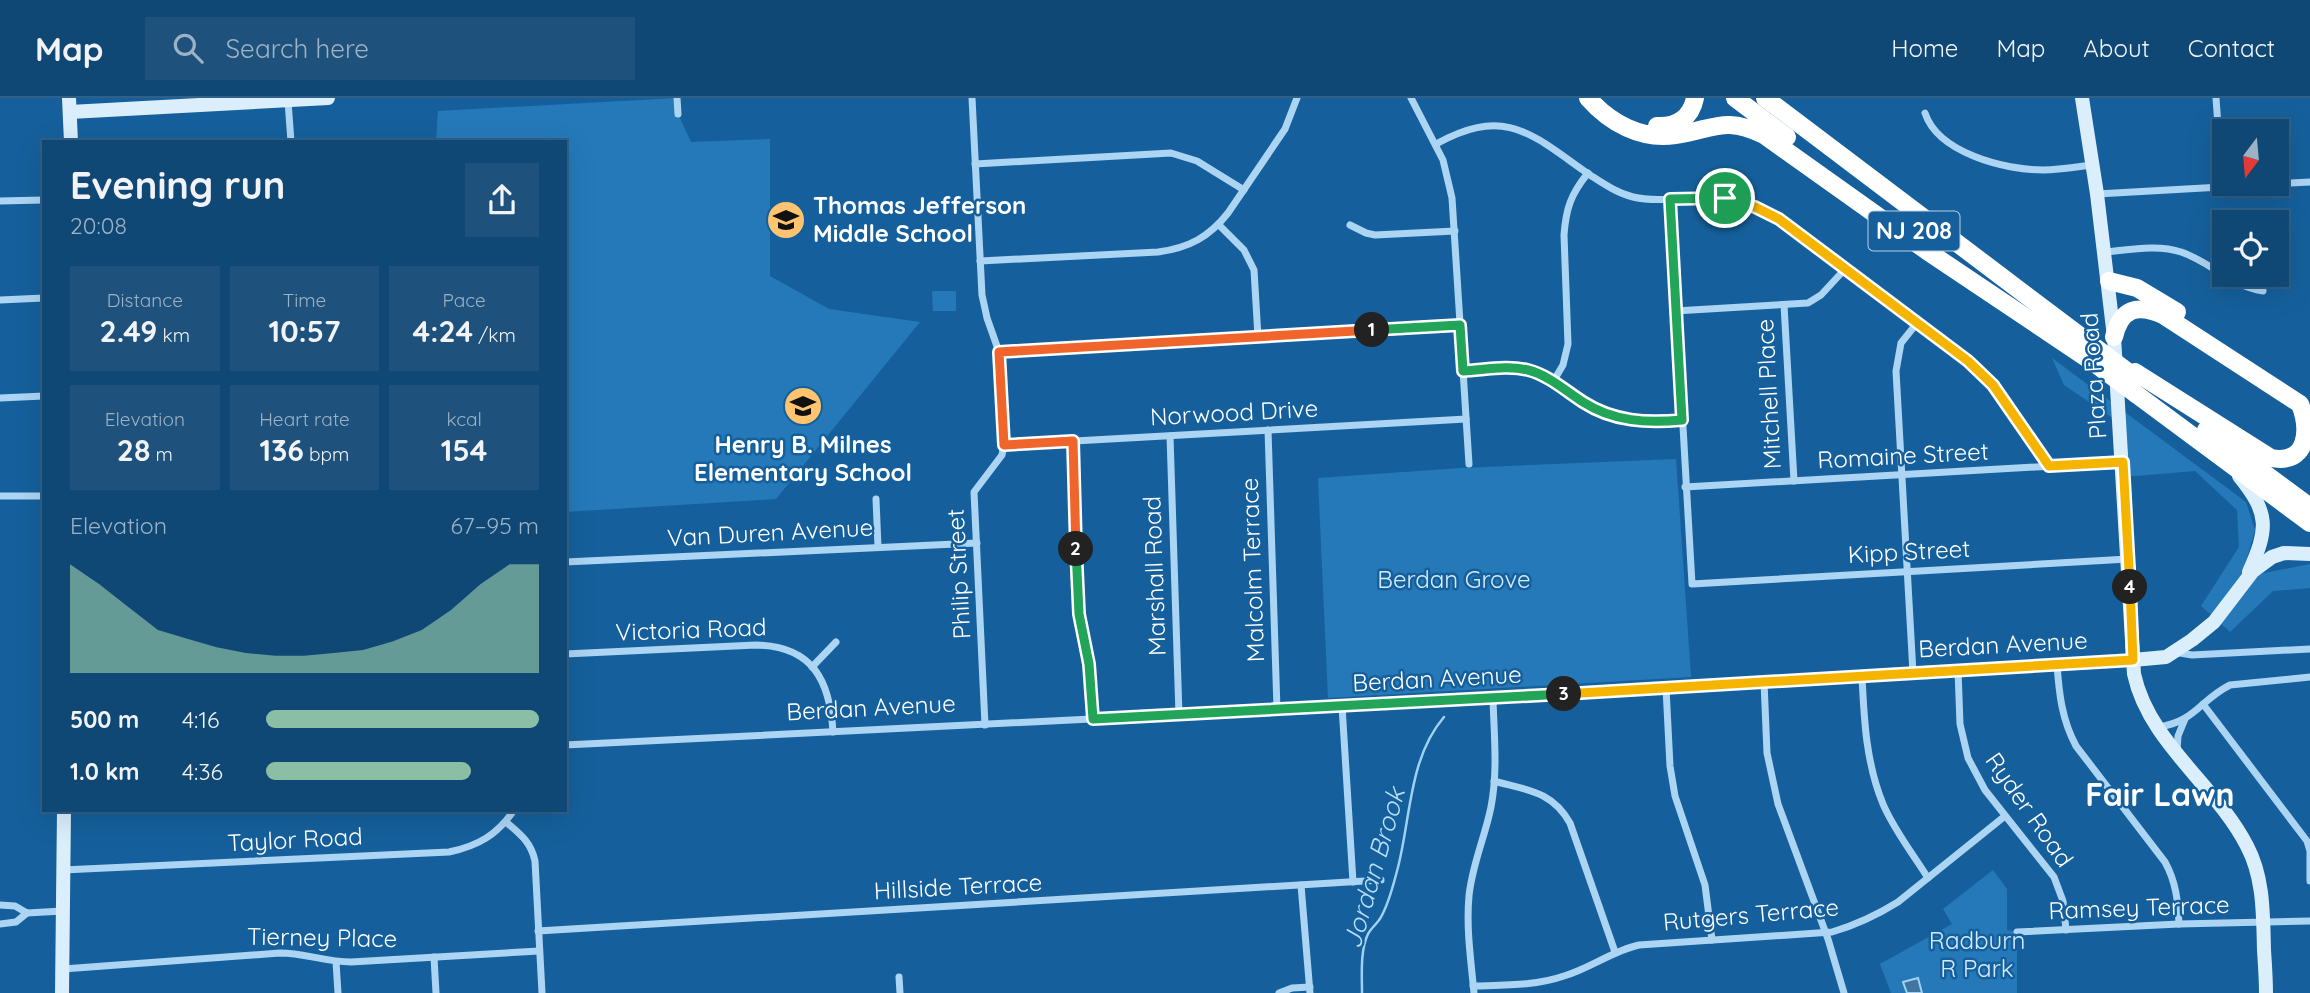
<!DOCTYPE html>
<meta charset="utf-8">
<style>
:root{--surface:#104875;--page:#1e527d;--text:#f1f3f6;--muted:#9cb2c5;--line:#306087;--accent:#8abfa5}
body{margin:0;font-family:Quicksand,sans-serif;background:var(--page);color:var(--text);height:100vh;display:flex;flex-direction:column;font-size:26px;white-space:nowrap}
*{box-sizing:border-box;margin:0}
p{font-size:23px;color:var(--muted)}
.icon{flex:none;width:38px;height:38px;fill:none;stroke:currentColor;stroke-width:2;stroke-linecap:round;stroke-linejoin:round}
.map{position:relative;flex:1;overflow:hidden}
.side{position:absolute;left:42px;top:42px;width:525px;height:672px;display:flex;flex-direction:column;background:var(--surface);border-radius:0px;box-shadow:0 7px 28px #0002,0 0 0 2px var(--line)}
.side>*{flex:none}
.needle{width:46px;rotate:196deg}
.fabs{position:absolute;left:2212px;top:21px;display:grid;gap:14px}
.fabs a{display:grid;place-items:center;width:77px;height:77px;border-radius:0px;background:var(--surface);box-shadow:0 7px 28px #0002,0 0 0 2px var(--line);font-size:35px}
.pin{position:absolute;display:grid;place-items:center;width:60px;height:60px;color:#fff;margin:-30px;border:4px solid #fff;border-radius:50%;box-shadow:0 2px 7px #0007}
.km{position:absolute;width:35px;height:35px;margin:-18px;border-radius:50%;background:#222;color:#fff;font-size:19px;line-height:35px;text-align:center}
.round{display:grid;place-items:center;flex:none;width:74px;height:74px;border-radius:0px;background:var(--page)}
.headline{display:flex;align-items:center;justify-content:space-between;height:119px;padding:0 28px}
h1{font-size:38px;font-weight:700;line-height:52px}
.stats{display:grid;grid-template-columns:repeat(3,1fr);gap:10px;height:119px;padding:7px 28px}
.stats div{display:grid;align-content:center;border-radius:0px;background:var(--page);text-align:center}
.stats b{font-size:30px;font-weight:700}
.stats small{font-size:19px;font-weight:400}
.stats p{font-size:19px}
.chart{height:196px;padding:14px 28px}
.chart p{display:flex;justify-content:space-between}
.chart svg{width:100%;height:126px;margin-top:7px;fill:var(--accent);opacity:.7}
ul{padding:0 28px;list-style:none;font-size:23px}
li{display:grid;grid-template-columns:112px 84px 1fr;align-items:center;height:52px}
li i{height:18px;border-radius:9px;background:var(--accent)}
header{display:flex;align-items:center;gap:42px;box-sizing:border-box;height:98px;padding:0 35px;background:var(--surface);border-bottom:2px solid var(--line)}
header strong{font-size:33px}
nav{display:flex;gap:38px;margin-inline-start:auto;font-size:24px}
.search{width:490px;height:63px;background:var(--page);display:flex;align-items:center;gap:18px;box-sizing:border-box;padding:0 24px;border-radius:0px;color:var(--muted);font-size:26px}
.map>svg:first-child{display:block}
.green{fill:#2579b9}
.water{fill:#41759f;stroke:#9ed1f5;stroke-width:2}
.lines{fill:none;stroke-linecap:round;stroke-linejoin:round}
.stream{stroke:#9ed1f5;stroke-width:2.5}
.street{stroke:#acd4f3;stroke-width:7}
.secondary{stroke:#dbeefc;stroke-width:14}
.highway{stroke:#fff;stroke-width:18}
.highway-bridge{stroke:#fff;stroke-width:18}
.split-1-casing{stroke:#fff;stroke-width:14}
.split-2-casing{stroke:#fff;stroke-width:14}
.split-3-casing{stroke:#fff;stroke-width:14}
.split-4-casing{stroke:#fff;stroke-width:14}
.split-5-casing{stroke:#fff;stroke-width:14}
.split-1{stroke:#22a559;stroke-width:9}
.split-2{stroke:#f0652b;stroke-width:9}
.split-3{stroke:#22a559;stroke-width:9}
.split-4{stroke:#f5b400;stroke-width:9}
.split-5{stroke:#f5b400;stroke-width:9}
.labels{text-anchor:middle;stroke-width:5;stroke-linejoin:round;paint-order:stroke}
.shield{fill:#15609c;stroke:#b9cfe1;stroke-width:2}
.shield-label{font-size:23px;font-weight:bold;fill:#fff}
.poi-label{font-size:24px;font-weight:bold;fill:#fff;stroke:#15609c;text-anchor:start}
.street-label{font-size:24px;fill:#fff;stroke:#15609c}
.park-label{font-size:24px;fill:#d4ebfd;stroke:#15609c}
.water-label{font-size:26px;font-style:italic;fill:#b8def9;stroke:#15609c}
.district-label{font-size:32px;font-weight:bold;fill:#fff;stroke:#15609c}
</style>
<header>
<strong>Map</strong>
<div class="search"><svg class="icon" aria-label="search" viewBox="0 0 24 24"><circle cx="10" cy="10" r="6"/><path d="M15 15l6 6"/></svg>Search here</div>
<nav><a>Home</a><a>Map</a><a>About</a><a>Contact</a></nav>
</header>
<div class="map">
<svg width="2310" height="895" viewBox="0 0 2310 895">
<rect width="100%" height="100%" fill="#15609c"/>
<g class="green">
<path d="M677,0L678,16L691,44L770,41V178L829,211L920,224L776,401L565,414V44H436L438,13Z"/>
<path d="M932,193H956V213H933Z"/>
<path d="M2052,260L2246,404L2255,432L2245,467L2259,476L2310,466V490L2273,493L2230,534L2201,508L2239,449L2237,412L2195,373L2124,379L2120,325L2064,287Z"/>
<path d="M1676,361L1691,579L1328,600L1318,380L1461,370Z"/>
<path d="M1993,772L2007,791V832L2017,834V895H1891L1880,866L1952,826L1943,811Z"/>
</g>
<path class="water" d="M1918,880L1922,895H1907L1903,884Z"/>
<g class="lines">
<path class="stream" d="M1362,895C1362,878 1360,852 1368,836C1371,830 1378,825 1381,819C1389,805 1393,788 1397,773C1411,722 1408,661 1444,619"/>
<g class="street">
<path d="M677,0L678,16"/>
<path d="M972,0L982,197L987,220L999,254L1004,347L1002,357L974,394L985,627"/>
<path d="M1411,0L1443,62L1452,100L1469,366"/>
<path d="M2216,0L2219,42"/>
<path d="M288,3L291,44"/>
<path d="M1925,15C1938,55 2005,72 2043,72C2060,72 2076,69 2092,67"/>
<path d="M1436,46C1507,7 1532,37 1590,77C1604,86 1617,95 1633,99C1663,106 1694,96 1724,100C1744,103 1761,112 1779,121L1980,274L2002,300L2049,368"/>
<path d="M975,66L1171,55L1197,63L1244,92"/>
<path d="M2097,96L2310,84"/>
<path d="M1670,101L1692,486L2128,461"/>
<path d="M0,103L44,102"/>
<path d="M1219,127L1244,152L1254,172L1258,239"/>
<path d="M1350,127L1366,135L1375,137L1455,133"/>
<path d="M2105,154C2128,152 2158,146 2181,154C2211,164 2230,188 2263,193"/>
<path d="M980,163L1158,154C1189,150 1209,139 1228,115L1285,31L1297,0"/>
<path d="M0,202L44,200"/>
<path d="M1784,207L1794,383"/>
<path d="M1675,213L1808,205L1821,197L1845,171"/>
<path d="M999,254L1460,227"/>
<path d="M1463,273C1484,272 1507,268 1528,272C1548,277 1566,293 1583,304C1614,324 1646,324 1682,322"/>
<path d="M1553,284L1563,267L1568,246L1564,137C1566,110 1571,96 1588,75"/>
<path d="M0,300L44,298"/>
<path d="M1268,332L1277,611"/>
<path d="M1170,338L1179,617"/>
<path d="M1073,343L1078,505L1089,566L1093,621"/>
<path d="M1004,347L1466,321"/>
<path d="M1685,389L2122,364"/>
<path d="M0,398H44"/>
<path d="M876,401L878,449"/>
<path d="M565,464L977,445"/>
<path d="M2174,554L2192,557L2310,551"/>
<path d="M565,556L756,547C813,548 830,583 833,634"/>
<path d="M2057,566C2059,596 2062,622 2076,648L2165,764C2176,784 2178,803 2179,826"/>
<path d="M812,569L836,544"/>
<path d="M1958,572L1960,626L1968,660L1985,692L2054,779L2063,803L2066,832"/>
<path d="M1913,575L1896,273L1901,245L1917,225"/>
<path d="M1862,578C1864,621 1866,665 1883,706C1894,732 1913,756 1928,780"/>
<path d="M1764,584L1767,655L1778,706L1828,841L1844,895"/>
<path d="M1666,590L1670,668L1675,698L1705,787L1712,842"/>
<path d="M2203,606L2307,743L2310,753V783"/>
<path d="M1342,608L1353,784"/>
<path d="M2158,629C2195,624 2200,602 2230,587L2310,579"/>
<path d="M565,647L1493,601L2133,562"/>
<path d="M2177,653L2178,638L2185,621"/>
<path d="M1494,683C1527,692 1552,693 1570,725L1615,854"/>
<path d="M506,724C520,736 531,744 535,763L542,895"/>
<path d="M63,772L449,754C478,748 497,737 514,712"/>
<path d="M1301,787L1310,895"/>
<path d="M0,807L15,808L27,815L63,813"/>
<path d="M0,826L16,824L27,815"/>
<path d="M538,833L1381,782"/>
<path d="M2017,834L2179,826L2310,823"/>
<path d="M434,859L436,895"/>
<path d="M336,864L338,895"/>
<path d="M63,871L280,855C304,855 326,864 351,864L539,853"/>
<path d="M899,879L900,895"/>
<path d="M1473,888C1504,887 1535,888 1564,878C1591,870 1612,853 1639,847L1832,834C1856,827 1877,817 1898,804L2005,718"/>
<path d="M1279,895L1292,890L1310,889"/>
<path d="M1474,895C1471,863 1466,830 1469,798C1472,767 1485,739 1491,709C1498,673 1494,637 1493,601"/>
</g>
<g class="secondary">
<path d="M69,0L71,44"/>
<path d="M2082,0L2097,96L2114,239L2134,576C2149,645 2216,687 2247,748C2264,780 2263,817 2264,852C2265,867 2266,881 2266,895"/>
<path d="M70,14L328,0"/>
<path d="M2239,378C2270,416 2268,431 2249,474"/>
<path d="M2133,562L2166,559L2192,542L2214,524L2253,473L2272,459L2284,455L2310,456"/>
<path d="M62,895L64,712"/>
</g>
<g class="highway">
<path d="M1588,0C1610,25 1641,42 1675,37C1713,32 1724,17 1764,37L1927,153L2094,265"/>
<path d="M1735,0L1787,39"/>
<path d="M1765,0L2092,247"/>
<path d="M1657,28C1677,29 1691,20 1695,0"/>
<path d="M2109,183L2137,190L2177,214"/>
<path d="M2114,239C2121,210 2137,206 2163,217L2300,306C2310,332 2308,367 2271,360L2135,274"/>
<path d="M2136,296L2310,425"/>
<path d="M2206,332L2310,409"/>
</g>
<g class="highway-bridge">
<path d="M2092,247L2136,280"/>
<path d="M2094,265L2136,296"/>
</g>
</g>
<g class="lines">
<defs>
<path id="split-1" d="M1372,232L1460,227L1463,273C1484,272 1507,267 1528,272C1548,277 1566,293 1583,304C1614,324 1647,325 1682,322L1670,101L1725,100"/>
<path id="split-2" d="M1076,451L1073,343L1004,347L999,254L1372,232"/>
<path id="split-3" d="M1076,451L1079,516L1089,566L1093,621L1564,596"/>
<path id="split-4" d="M1564,596L2133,562L2130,489"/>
<path id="split-5" d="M1725,100L1755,109L1779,121L1968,263L1993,287L2049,368L2123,364L2130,489"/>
</defs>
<use href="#split-1" class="split-1-casing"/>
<use href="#split-2" class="split-2-casing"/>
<use href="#split-3" class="split-3-casing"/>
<use href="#split-4" class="split-4-casing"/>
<use href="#split-5" class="split-5-casing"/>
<use href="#split-1" class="split-1"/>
<use href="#split-2" class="split-2"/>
<use href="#split-3" class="split-3"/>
<use href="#split-4" class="split-4"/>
<use href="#split-5" class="split-5"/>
</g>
<defs>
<symbol id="school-disc" viewBox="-11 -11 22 22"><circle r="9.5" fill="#ffc46d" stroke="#15609c"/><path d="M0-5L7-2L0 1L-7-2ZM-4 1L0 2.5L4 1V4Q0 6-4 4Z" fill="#111"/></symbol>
</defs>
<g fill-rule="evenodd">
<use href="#school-disc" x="764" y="100" width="44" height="44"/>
<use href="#school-disc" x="781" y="286" width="44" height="44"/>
</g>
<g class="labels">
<rect class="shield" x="1868.5" y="113.5" width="91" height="39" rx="5"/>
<g class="shield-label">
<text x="1914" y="141">NJ 208</text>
</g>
<g class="poi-label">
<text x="813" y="116">Thomas Jefferson<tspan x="813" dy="28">Middle School</tspan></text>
<text x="803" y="355" text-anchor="middle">Henry B. Milnes<tspan x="803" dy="28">Elementary School</tspan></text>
</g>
<g class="street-label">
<text transform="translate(2094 278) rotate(-94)" y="8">Plaza Road</text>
<text transform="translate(1769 296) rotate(-93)" y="8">Mitchell Place</text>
<text transform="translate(1234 315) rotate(-3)" y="8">Norwood Drive</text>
<text transform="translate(1903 358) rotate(-3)" y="8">Romaine Street</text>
<text transform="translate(770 435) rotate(-3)" y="8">Van Duren Avenue</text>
<text transform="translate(1909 454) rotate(-3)" y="8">Kipp Street</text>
<text transform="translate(1253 472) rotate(-92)" y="8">Malcolm Terrace</text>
<text transform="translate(959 476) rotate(-93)" y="8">Philip Street</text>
<text transform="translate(1155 478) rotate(-92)" y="8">Marshall Road</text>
<text transform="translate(691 532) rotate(-2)" y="8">Victoria Road</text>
<text transform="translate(2003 547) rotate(-3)" y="8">Berdan Avenue</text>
<text transform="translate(1437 581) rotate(-3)" y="8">Berdan Avenue</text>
<text transform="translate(871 610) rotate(-3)" y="8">Berdan Avenue</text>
<text transform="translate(2029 712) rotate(55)" y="8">Ryder Road</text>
<text transform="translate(295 742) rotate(-3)" y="8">Taylor Road</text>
<text transform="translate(958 789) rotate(-3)" y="8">Hillside Terrace</text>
<text transform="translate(2139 810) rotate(-2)" y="8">Ramsey Terrace</text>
<text transform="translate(1751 817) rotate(-5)" y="8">Rutgers Terrace</text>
<text transform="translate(322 840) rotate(1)" y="8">Tierney Place</text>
</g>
<g class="park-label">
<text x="1454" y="490">Berdan Grove</text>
<text x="1977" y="851">Radburn<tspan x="1977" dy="28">R Park</tspan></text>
</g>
<g class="water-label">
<text transform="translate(1374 770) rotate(-74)" y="9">Jordan Brook</text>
</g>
<g class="district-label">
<text x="2160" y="708">Fair Lawn</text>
</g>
</g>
</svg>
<div class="fabs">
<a><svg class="needle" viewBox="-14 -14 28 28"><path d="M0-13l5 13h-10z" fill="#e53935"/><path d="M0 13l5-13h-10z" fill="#9cb2c5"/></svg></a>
<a><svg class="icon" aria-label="locate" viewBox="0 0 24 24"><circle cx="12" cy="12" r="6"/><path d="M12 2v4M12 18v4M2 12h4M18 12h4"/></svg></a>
</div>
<div class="pin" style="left:1725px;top:100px;background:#1e9e55"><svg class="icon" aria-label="arrive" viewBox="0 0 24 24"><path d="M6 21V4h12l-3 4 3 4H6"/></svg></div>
<b class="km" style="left:1372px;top:232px">1</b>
<b class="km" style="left:1076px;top:451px">2</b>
<b class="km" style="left:1564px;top:596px">3</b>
<b class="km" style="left:2130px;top:489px">4</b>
<section class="side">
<div class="headline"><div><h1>Evening run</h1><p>20:08</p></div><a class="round"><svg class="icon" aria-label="share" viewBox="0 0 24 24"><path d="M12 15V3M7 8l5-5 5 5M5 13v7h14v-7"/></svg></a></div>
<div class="stats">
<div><p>Distance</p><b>2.49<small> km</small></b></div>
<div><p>Time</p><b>10:57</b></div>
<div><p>Pace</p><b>4:24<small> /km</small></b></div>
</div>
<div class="stats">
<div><p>Elevation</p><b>28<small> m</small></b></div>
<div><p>Heart rate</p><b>136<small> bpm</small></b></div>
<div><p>kcal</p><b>154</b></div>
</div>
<div class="chart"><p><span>Elevation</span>67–95 m</p>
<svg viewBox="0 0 160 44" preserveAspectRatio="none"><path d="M0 44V6L10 13L20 21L30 29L40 32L50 35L60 37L70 38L80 38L90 37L100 36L110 33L120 29L130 22L140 13L150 6L160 6V44z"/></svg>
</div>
<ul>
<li><b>500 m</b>4:16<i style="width:100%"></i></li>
<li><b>1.0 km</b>4:36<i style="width:75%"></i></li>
</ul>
</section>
</div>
